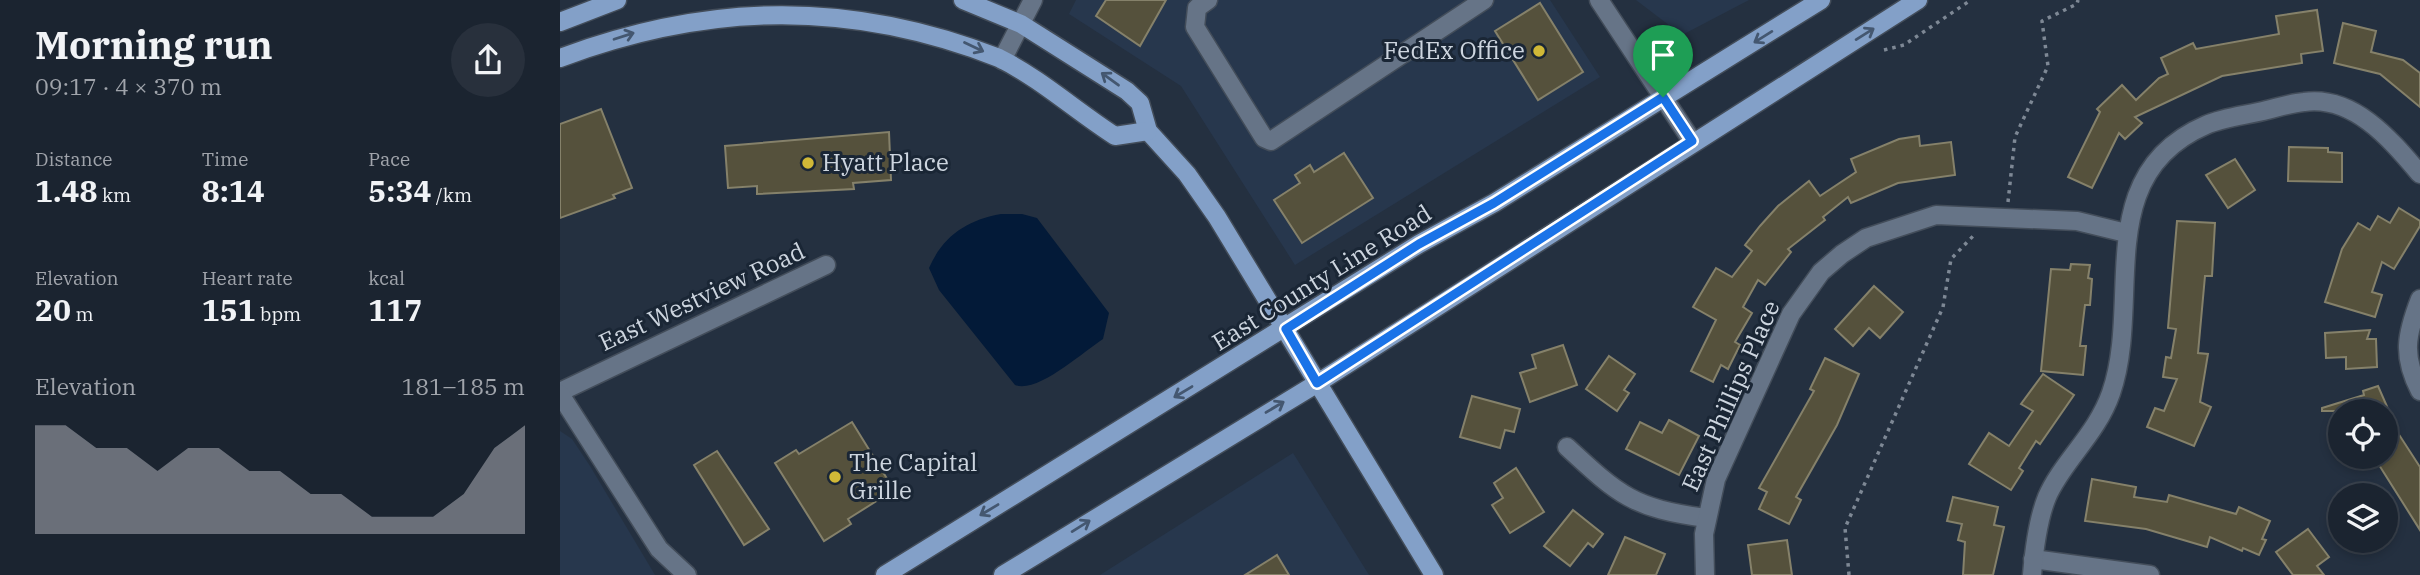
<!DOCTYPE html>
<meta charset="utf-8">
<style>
:root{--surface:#1b2430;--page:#28303c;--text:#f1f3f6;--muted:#a0a4ab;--line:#39414c;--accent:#8c9099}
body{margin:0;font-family:"IBM Plex Serif",serif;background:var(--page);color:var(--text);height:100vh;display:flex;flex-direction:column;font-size:26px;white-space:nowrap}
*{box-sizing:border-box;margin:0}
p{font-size:23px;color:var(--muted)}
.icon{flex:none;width:38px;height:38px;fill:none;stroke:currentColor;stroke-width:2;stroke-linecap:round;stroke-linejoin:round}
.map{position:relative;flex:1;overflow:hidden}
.sheet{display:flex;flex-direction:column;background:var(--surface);width:560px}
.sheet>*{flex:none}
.fabs{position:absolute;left:1768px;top:399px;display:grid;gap:14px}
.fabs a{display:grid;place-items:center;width:70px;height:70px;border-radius:50%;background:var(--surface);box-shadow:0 4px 10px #0003,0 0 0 2px var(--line);font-size:35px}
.pin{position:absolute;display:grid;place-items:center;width:60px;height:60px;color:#fff;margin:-72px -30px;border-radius:50% 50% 50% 0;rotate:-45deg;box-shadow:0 0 7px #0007}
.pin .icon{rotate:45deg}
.round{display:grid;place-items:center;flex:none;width:74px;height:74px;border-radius:37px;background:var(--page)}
.headline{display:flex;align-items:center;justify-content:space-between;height:119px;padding:0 35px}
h1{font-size:38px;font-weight:800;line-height:52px}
.figures{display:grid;grid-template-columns:repeat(3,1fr);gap:10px;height:119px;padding:7px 35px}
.figures div{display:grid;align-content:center}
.figures b{font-size:30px;font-weight:800}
.figures small{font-size:19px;font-weight:400}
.figures p{font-size:19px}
.chart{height:196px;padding:14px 35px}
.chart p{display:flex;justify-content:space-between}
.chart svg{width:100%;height:126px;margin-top:7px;fill:var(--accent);opacity:.7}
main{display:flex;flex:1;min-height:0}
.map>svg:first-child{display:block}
.built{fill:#27374d}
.water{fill:#031a38}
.building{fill:#55513c;stroke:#85816a;stroke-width:2}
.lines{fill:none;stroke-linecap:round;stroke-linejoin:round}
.minor-casing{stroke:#434d5a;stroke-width:21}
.major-casing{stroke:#434d5a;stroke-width:21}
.path{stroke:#7e8895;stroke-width:3.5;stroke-dasharray:3.5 5;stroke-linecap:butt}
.minor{stroke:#667487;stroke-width:18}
.major{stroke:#83a0c8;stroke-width:18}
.oneway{stroke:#445770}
.route-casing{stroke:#fff;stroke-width:14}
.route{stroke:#1a73e8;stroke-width:9}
.poi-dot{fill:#d0b837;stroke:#1a2635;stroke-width:2.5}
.labels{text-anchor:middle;stroke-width:6;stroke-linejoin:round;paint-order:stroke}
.poi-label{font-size:24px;fill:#cdd5df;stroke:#1a2635;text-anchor:start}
.street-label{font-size:24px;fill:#cdd5df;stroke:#1a2635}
</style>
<main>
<section class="sheet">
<div class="headline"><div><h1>Morning run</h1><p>09:17 · 4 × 370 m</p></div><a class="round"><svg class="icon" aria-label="share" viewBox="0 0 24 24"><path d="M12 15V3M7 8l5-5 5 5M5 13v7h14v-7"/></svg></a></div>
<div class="figures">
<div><p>Distance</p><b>1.48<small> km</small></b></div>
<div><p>Time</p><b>8:14</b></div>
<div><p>Pace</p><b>5:34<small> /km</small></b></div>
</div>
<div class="figures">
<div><p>Elevation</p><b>20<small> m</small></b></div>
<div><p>Heart rate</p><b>151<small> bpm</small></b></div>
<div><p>kcal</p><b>117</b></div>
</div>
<div class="chart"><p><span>Elevation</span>181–185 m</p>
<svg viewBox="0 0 160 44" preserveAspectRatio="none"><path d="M0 44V6L10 6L20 14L30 14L40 22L50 14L60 14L70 22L80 22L90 30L100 30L110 38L120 38L130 38L140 30L150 14L160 6V44z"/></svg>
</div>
</section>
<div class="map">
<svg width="1860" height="575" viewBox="0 0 1860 575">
<rect width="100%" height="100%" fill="#243040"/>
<g class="built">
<path d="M516,0H990L1040,77L735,265L621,86L509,14Z"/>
<path d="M1076,0H1189L1122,35Z"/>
<path d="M0,431L12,439L30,466L95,575H0Z"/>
<path d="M733,453L809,575H540Z"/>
</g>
<path class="water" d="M441,214H462L477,218L549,313L543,339C523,352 477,394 455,385L379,290L369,268C383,236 407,220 441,214Z"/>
<g class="building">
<path d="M546,0H606L580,46L536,16Z"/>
<path d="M980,3L1023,72L978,100L935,31Z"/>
<path d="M1757,10L1763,51L1741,54L1742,63L1662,76L1575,117L1582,123L1565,139L1559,133L1532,188L1508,177L1540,112L1537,109L1562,85L1576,100L1599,78L1608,74L1601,58L1633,43L1636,49L1719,34L1716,16Z"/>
<path d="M1783,23L1816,31L1811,52L1843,60L1860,73V107L1820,74L1774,63Z"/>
<path d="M41,109L72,188L53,195L55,198L0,218V124Z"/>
<path d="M329,132L331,180L293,183L294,189L197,194V186L168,188L165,146Z"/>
<path d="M1359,136L1360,146L1391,142L1395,175L1338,183L1291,203L1288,197L1263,217L1265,220L1228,249L1231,252L1205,285L1198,280L1183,307L1192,313L1175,342L1180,345L1168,369L1161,365L1153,382L1131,371L1156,320L1133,307L1156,268L1172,277L1192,251L1185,245L1200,226L1218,206L1249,181L1260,196L1296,172L1291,159L1339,139Z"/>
<path d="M1729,147L1768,148V152L1782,153V182L1728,181Z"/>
<path d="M784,153L813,198L742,243L714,200L740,183L735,175L750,165L754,172Z"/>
<path d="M1675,159L1695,190L1668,208L1646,175Z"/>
<path d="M1839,208L1860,221V226L1834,269L1822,262L1812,292L1822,295L1815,317L1765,302L1782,249L1798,223L1810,230L1818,216L1830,223Z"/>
<path d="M1617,221L1655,223L1652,276H1645L1638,353L1648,354L1640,402L1651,407L1634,446L1587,427L1595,408L1604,411L1617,379L1603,377L1606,357L1611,358L1616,329L1608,328Z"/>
<path d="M1511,264L1530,265L1528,278L1532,279L1530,305H1525L1520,346H1526L1523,375L1481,371L1491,269L1510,270Z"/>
<path d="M1314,286L1343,312L1320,338L1309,328L1293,346L1275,329Z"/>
<path d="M1810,330L1807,339H1816L1817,367L1786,369V357L1766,358L1765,333Z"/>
<path d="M1003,345L1017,385L970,402L960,373L976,368L972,355Z"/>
<path d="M1049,356L1075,374L1064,390L1069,393L1057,411L1026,389Z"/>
<path d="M1265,358L1299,374L1277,425L1236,497L1241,500L1229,524L1199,509L1207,492L1199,488L1254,391L1250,389Z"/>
<path d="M1483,374L1514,395L1480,444L1476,441L1459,468L1463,471L1451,490L1409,464L1429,433L1449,446L1473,411L1461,404Z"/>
<path d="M1818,386L1829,411H1762V408L1804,395L1803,391Z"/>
<path d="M912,396L960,409L954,432L945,430L940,448L900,437Z"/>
<path d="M1825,413L1860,467V530L1814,457H1825Z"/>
<path d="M1109,420L1139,436L1119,475L1066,449L1080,422L1102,433Z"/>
<path d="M292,422L334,490L288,519L291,524L264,541L215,463L236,450L239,454Z"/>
<path d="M157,451L209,529L184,545L134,465Z"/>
<path d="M956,468L984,512L950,533L932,505L943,498L934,483Z"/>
<path d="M1532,479L1576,487L1574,497L1607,502L1609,495L1676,514L1679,507L1710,521L1702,539L1706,540L1699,555L1683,548L1682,551L1650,537L1647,547L1586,529L1525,521Z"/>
<path d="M1393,497L1438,507L1434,525L1444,527L1433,575H1403L1405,542L1398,540L1402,524L1387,521Z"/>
<path d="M1013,510L1043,534L1033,547L1028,543L1010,566L984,546Z"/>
<path d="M1748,529L1769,557L1757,566L1764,575H1733L1716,552Z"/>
<path d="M1065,537L1105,554L1096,575H1048Z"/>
<path d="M1227,540L1232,575H1192L1188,545Z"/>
<path d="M717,555L729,575H685Z"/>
</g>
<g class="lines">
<defs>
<g id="minor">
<path d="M648,0L637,8L635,27L704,138L711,141L924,0"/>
<path d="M1039,0L1132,141"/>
<path d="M442,60L473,0"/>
<path d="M1860,299C1846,335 1842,356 1860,391"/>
<path d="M0,392L266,265"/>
<path d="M0,394L99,549L127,575"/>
<path d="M1007,447C1060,496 1073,508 1146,518"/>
<path d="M1473,559L1590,575"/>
<path d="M1145,575L1144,534L1156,479L1231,314L1261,272L1282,254L1306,238L1376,215L1517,221L1566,233"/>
<path d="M1472,575C1474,551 1478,519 1487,497C1502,462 1537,434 1551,393C1583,301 1530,175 1646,125C1664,117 1688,115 1707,110C1719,107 1732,103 1744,102C1794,95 1831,140 1860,174"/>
</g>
<g id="major">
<path d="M403,0L461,24L567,91L580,103L588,131L627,174L657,217L874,575"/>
<path d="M0,22L57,0"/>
<path d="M0,58C150,2 291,0 439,58C481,79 516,111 555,136L588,131"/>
<path d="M325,575L859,244L934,203L1261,0"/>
<path d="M443,575L756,384L1358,0"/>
</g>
</defs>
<use href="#minor" class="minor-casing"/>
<use href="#major" class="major-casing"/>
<g class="path">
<path d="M1324,50L1344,45L1411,0"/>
<path d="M1448,202L1455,137L1488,66L1482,21L1517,4L1518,0"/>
<path d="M1289,575L1285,528L1383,307L1391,259L1415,234"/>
</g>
<use href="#minor" class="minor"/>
<use href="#major" class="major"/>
</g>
<defs><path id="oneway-shaft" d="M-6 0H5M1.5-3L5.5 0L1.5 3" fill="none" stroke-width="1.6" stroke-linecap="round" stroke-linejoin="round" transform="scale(1.75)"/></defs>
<g class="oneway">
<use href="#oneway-shaft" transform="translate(1305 34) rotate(-32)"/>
<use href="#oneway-shaft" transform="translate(64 36) rotate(-18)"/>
<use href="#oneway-shaft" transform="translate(1203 37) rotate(148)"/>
<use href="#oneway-shaft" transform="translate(414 47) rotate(25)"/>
<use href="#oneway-shaft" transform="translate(550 79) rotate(-144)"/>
<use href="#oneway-shaft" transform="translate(623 392) rotate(149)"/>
<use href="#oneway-shaft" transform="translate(715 407) rotate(-31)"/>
<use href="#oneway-shaft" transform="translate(429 510) rotate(149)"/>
<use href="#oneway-shaft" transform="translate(521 526) rotate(-32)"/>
</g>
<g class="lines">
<defs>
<path id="route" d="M1103,97L1132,141L757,383L726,329L859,244L934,203Z"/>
</defs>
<use href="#route" class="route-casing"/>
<use href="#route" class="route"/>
</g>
<g class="poi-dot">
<circle cx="979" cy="51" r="7"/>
<circle cx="248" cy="163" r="7"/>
<circle cx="275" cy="477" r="7"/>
</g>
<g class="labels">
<g class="poi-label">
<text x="965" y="59" text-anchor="end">FedEx Office</text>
<text x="262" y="171">Hyatt Place</text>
<text x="289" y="471">The Capital<tspan x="289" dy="28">Grille</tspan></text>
</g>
<g class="street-label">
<text transform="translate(762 278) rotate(-32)" y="8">East County Line Road</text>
<text transform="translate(142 297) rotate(-25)" y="8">East Westview Road</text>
<text transform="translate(1171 396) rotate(-66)" y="8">East Phillips Place</text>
</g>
</g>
</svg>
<div class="fabs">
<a><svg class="icon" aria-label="locate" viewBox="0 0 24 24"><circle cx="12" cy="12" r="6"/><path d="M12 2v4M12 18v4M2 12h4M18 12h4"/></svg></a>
<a><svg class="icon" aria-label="layers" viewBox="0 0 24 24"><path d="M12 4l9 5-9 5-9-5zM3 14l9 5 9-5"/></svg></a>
</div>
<div class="pin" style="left:1103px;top:97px;background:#1e9e55"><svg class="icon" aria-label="arrive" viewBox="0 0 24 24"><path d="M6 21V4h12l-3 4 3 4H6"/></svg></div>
</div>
</main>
